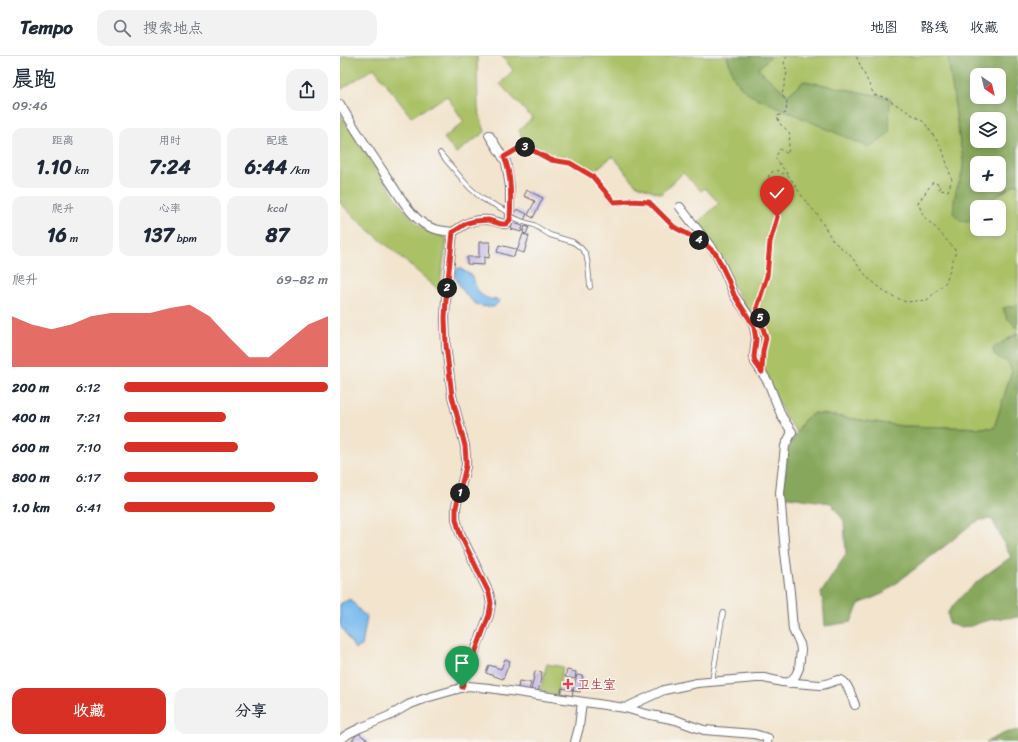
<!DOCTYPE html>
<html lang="zh">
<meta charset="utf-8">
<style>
:root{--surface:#fff;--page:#f2f2f3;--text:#1f2937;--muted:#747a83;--line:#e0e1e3;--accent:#d93025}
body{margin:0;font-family:Sriracha,"LXGW WenKai TC",sans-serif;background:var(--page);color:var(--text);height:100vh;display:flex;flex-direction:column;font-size:15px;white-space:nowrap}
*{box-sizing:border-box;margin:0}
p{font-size:13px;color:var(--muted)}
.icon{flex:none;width:22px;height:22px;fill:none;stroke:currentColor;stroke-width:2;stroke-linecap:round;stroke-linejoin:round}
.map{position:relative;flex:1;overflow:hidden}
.side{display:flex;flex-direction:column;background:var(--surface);width:340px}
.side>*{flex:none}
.needle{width:26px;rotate:145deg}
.fabs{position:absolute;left:630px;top:12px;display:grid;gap:8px}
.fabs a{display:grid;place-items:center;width:36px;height:36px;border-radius:8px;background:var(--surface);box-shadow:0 2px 6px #0003;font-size:20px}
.pin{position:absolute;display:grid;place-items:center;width:34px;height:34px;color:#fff;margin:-41px -17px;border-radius:50% 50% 50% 0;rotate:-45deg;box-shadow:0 0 4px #0007}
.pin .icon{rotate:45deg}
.km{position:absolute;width:20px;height:20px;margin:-10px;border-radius:50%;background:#222;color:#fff;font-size:11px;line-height:20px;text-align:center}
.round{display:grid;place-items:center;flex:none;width:42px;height:42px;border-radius:12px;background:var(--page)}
.summary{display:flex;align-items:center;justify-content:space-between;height:68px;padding:0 12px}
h1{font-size:22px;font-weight:800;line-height:30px}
.metrics{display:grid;grid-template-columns:repeat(3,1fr);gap:6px;height:68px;padding:4px 12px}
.metrics div{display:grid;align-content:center;border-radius:10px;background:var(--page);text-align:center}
.metrics b{font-size:20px;font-weight:800}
.metrics small{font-size:11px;font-weight:400}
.metrics p{font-size:11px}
.chart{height:112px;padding:8px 12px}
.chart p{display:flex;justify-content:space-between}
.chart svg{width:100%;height:72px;margin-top:4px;fill:var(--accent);opacity:.7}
.primary-button{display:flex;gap:8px;margin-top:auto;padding:8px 12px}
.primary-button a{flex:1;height:46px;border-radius:12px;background:var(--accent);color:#fff;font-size:16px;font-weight:800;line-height:46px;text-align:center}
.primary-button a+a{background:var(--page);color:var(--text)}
ul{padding:0 12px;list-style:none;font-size:13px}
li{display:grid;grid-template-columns:64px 48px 1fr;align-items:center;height:30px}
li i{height:10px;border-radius:5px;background:var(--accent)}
header{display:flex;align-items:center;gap:24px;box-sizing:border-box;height:56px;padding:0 20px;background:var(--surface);border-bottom:1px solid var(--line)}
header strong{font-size:19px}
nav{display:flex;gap:22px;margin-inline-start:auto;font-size:14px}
.search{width:280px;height:36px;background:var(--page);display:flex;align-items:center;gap:10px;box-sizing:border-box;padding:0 14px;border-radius:12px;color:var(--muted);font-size:15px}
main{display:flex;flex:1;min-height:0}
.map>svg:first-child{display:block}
.green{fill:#aac166;stroke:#667250}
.forest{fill:#87a75b;stroke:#54644b;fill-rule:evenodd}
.water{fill:#79bbee;stroke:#4e6e94}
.building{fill:#c4b8e7}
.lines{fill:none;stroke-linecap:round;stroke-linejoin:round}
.lane-casing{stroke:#6b666e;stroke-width:5.5}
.street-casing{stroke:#6b666e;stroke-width:10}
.path{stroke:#6b666e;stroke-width:1;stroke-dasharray:3 3;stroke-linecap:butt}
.lane{stroke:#fff;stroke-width:4}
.street{stroke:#fff;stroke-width:8}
.route-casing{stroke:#fff;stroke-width:8}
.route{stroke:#d93025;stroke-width:5}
.health-dot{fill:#e0444e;stroke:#f6f6f2;stroke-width:1.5}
.labels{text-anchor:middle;stroke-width:3;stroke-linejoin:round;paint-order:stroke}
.health-label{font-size:13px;fill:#be3a42;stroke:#f6f6f2;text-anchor:start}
</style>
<header>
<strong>Tempo</strong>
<div class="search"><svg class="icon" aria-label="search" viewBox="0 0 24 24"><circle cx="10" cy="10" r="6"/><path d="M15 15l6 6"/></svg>搜索地点</div>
<nav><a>地图</a><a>路线</a><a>收藏</a></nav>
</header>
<main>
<section class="side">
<div class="summary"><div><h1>晨跑</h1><p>09:46</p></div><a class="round"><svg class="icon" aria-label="share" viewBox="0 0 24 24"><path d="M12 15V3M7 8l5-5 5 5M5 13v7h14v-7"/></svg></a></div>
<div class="metrics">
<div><p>距离</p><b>1.10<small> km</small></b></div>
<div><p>用时</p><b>7:24</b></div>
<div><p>配速</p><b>6:44<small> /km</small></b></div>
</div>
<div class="metrics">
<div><p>爬升</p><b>16<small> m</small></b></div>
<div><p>心率</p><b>137<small> bpm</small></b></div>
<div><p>kcal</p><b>87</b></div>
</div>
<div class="chart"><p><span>爬升</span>69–82 m</p>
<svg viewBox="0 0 160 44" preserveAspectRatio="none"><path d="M0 44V13L10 18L20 21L30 18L40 13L50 11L60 11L70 11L80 8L90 6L100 13L110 26L120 38L130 38L140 28L150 18L160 13V44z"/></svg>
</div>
<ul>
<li><b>200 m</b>6:12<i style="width:100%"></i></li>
<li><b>400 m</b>7:21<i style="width:50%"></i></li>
<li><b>600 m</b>7:10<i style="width:56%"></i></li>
<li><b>800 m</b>6:17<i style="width:95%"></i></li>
<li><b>1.0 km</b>6:41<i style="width:74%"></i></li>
</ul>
<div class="primary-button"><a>收藏</a><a>分享</a></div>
</section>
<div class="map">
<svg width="678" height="686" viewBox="0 0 678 686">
<rect width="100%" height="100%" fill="#f6f6f2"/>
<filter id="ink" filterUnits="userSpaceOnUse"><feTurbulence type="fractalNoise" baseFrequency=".025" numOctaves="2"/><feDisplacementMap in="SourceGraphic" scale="8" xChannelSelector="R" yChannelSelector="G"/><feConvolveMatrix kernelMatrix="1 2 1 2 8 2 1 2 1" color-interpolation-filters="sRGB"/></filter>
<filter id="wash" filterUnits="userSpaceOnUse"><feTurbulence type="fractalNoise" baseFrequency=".012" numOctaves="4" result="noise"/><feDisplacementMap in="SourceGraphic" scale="16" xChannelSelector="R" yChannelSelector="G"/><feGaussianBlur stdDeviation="0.9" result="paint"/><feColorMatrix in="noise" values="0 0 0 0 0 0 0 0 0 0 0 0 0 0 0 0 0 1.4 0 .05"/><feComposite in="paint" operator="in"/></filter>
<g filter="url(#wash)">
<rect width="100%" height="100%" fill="#f2e4cd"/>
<g class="green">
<path d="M4,0H137L138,52L145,76L116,97L104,82L124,66L107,40L71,61L34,12L0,34V3Z"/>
<path d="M162,0H387L394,22L410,39L550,42L464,25L448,39L422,17L418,13L431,0H608L620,87C622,95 624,103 623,110C622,122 616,134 614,145L633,165L637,159V173H659V151H643L646,147L675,128H678V249L663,252L667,262L678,273V277L653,292L654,299L668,306L672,315L654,372L562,370L474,357L464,364L457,376L446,362L420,309L419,275L394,231L357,168L379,147L365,132L361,135L343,117L321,138L295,128L273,100L255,114L206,98L185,89L179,74L192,62L160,28L173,14Z"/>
<path d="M0,57L7,69L63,152L77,168L87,175L107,182L99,234L14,161L0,147Z"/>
<path d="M207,608L223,611L217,639L200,635Z"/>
</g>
<g class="forest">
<path d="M387,0H431L418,13L448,39L464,25L550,42L549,77L538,86L528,91L410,39L401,31L394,22Z"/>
<path d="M608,0H678V128H675L646,147L643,151H637V159L633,165H621L613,157C614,149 614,142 616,135C619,126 623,119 623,110C624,102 622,95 620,87ZM637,19H659V41H637ZM637,63H659V85H637ZM637,107H659V129H637Z"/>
<path d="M678,249V273L667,262L663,252Z"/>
<path d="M678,277V561L654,563L642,566L631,570L620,571L609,568L608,556C626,532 647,518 671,501L652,463L640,464L629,470L610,486L542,538L519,548L511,566L485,570L483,546L481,537L506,498L504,465L491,447L442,440L448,394L454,381L464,364L474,357L562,370L654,372L672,315L668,306L654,299L653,292Z"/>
<path d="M678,674V686H646L665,677Z"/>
</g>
<g class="water">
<path d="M118,212H119L133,220C135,230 138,240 150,243C154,244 156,243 160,245L154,251C149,251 143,251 138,249C130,246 115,226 115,218C115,218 117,213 118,212Z"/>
<path d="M10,543L21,556L27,561L22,590L15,593L0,569V548Z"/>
</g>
<g id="blocks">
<g class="building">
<path d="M187,134L203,142L193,162L188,159L195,145L184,140Z"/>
<path d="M177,153L187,158L184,164L174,159Z"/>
<path d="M173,167L183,170L181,176L171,173Z"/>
<path d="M185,170L189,171L186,178L183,177Z"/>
<path d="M183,178L189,180L184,197L177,195Z"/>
<path d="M139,186H150L149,202L144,201V209L127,208V201H139Z"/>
<path d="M159,189L176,193L174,201L157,196Z"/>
<path d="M165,603L170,605L163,623L146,617L149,609L161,613Z"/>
<path d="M227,614L236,616L235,623L225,621Z"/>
<path d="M195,615L202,616L198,637L191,635Z"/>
<path d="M237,619L243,620L240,636L233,635Z"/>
<path d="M179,625L191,627L189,634L178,632Z"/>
<path d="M222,632L233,634L232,640L221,637Z"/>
<path d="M18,677L29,685L28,686H11Z"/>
</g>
</g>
</g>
<g filter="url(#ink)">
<use href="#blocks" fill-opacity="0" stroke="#6b666e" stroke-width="1"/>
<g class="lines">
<defs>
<g id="lane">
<path d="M100,97L128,130L141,142L170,157"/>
<path d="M164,101L179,92L185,91L192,93L211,104L230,107L252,120L273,146L290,145L309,146L334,171L365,188"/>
<path d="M170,160L184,166L194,169L210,179L233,186L241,192L246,198L248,209L250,231"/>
<path d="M372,625L383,557"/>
</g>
<g id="street">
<path d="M0,48C15,74 32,98 48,123C58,137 69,158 84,168C93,174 103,175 113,176C125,168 134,162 148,164C154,164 159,167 164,168H166L170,164V131L166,106L149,79"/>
<path d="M340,151L377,199L387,221L394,239L411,263L414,271L416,282L414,301L415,306L428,326L442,361L452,376L445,390L440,437L445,497L450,536L453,574L460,588L461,594L459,612L456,619L449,627"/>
<path d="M113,176L106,243L105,262L106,289L112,340L125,390L126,403V410L116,451V463L120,477L149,537L151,547L149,559L121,631"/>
<path d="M285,652L324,634L357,627L416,622H424L442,626L480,629C487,629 492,625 498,624C507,622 512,642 515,649"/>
<path d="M0,684L8,678L20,672L49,660L68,649L86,642L128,630L149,632L285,652L306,658L336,664L352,670L364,674L414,678L428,682L427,686"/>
<path d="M235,686L239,671L242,646"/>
</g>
</defs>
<use href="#lane" class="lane-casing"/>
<use href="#street" class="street-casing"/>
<g class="path">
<path d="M447,0L444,7L447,16L442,39L447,46L446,57L437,60L440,68L448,75L450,78L448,98L440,93L435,102L449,120"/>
<path d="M422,302L423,295L426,282L417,252L427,220L430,187L437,161L428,131L429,118L436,114L449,120L466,146L477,158L493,185L509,198L528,222L548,238L566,246L587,244L606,226L616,195L598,174L584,161L578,147L593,126L600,129L599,134L608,135L612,124L602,92L584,66L544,41L534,39L516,0"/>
</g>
<use href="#lane" class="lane"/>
<use href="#street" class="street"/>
</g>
</g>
<g class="lines" filter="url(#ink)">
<defs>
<path id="route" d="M122,631L131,608L149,559L151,547L149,537L120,478L116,463V451L126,410V403L125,390L112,340L106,289L105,262L106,243L113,176L127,167L135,165L148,164L161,168H166L170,164C171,145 172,118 164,101L179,92L184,91L192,94L211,104L230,107L252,120L274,146L290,145L309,146L334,171L364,187L376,198L387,221L394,239L410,264L414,271L416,284L414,301L415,306L422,316L423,295L426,282L417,252L427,220L430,186L437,161"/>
</defs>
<use href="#route" class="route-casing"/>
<use href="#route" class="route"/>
</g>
<path class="health-dot" d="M226 622h4v4h4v4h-4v4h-4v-4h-4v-4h4z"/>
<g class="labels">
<g class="health-label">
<text x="237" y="633">卫生室</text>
</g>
</g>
</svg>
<div class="fabs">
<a><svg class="needle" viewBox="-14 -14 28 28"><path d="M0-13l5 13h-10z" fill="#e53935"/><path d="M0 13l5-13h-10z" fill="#747a83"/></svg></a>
<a><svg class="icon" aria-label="layers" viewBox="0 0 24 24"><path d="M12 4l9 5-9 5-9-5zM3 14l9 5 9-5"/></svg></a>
<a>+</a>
<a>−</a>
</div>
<div class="pin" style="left:122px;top:631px;background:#1e9e55"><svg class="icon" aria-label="arrive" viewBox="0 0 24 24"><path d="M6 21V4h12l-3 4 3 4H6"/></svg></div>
<div class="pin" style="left:437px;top:161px;background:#d93025"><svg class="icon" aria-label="check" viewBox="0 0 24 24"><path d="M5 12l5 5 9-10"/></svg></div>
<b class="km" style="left:120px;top:437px">1</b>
<b class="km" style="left:107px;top:232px">2</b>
<b class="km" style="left:185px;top:91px">3</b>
<b class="km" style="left:359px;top:184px">4</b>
<b class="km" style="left:420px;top:262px">5</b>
</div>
</main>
